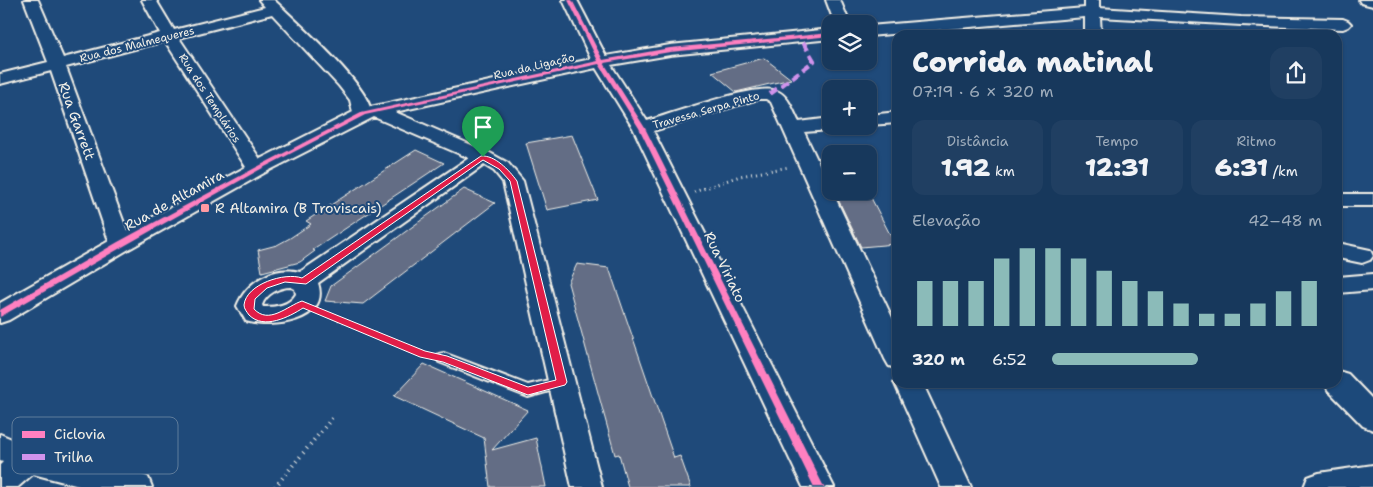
<!DOCTYPE html>
<html lang="pt">
<meta charset="utf-8">
<style>
:root{--surface:#17385c;--page:#203f62;--text:#f1f3f6;--muted:#9eacbb;--line:#365272;--accent:#8bbbb9}
body{margin:0;font-family:"Shantell Sans",sans-serif;background:var(--page);color:var(--text);height:100vh;display:flex;flex-direction:column;font-size:19px;white-space:nowrap}
*{box-sizing:border-box;margin:0}
p{font-size:16px;color:var(--muted)}
.icon{flex:none;width:28px;height:28px;fill:none;stroke:currentColor;stroke-width:2;stroke-linecap:round;stroke-linejoin:round}
.map{position:relative;flex:1;overflow:hidden}
.panel{position:absolute;left:892px;top:30px;width:450px;height:358px;display:flex;flex-direction:column;background:var(--surface);border-radius:15px;box-shadow:0 1px 4px #0004,0 0 0 1px var(--line)}
.panel>*{flex:none}
.tools{position:absolute;left:822px;top:15px;display:grid;gap:10px}
.tools a{display:grid;place-items:center;width:55px;height:55px;border-radius:10px;background:var(--surface);box-shadow:0 1px 4px #0004,0 0 0 1px var(--line);font-size:25px}
.pin{position:absolute;display:grid;place-items:center;width:42px;height:42px;color:#fff;margin:-51px -21px;border-radius:50% 50% 50% 0;rotate:-45deg;box-shadow:0 0 5px #0007}
.pin .icon{rotate:45deg}
.round{display:grid;place-items:center;flex:none;width:52px;height:52px;border-radius:15px;background:var(--page)}
.overview{display:flex;align-items:center;justify-content:space-between;height:85px;padding:0 20px}
h1{font-size:28px;font-weight:800;line-height:38px}
.metrics{display:grid;grid-template-columns:repeat(3,1fr);gap:8px;height:85px;padding:5px 20px}
.metrics div{display:grid;align-content:center;border-radius:12px;background:var(--page);text-align:center}
.metrics b{font-size:25px;font-weight:800}
.metrics small{font-size:14px;font-weight:400}
.metrics p{font-size:14px}
.chart{height:140px;padding:10px 20px}
.chart p{display:flex;justify-content:space-between}
.chart svg{width:100%;height:90px;margin-top:5px;stroke:var(--accent);stroke-width:6}
ul{padding:0 20px;list-style:none;font-size:16px}
li{display:grid;grid-template-columns:80px 60px 1fr;align-items:center;height:38px}
li i{height:12px;border-radius:6px;background:var(--accent)}
.map>svg:first-child{display:block}
.building{fill:#646d85;stroke:#f4f1e8}
.lines{fill:none;stroke-linecap:round;stroke-linejoin:round}
.lane-casing{stroke:#f4f1e8;stroke-width:4}
.street-casing{stroke:#f4f1e8;stroke-width:4}
.path-far1{stroke:#f4f1e8;stroke-width:3;stroke-dasharray:1 4;stroke-linecap:butt}
.path{stroke:#f4f1e8;stroke-width:4;stroke-dasharray:1 4.5;stroke-linecap:butt}
.lane{fill:#1f4a7a;fill-rule:evenodd}
.street{fill:#1f4a7a;fill-rule:evenodd}
.quiet{stroke:#d193ec;stroke-width:4.5;stroke-dasharray:9 4.5;stroke-linecap:butt}
.cycleway-casing{stroke:#1f4a7a;stroke-width:3}
.cycleway{fill:#ff80c0;fill-rule:evenodd}
.route{fill:#e11d48;stroke:#fff;fill-rule:evenodd}
.poi-dot{fill:#ff9aa2;stroke:#1f4a7a;stroke-width:2}
.labels{text-anchor:middle;stroke-width:4;stroke-linejoin:round;paint-order:stroke}
.far-street-label{font-size:11px;fill:#f4f1e8;stroke:#1f4a7a}
.street-label{font-size:14px;fill:#f4f1e8;stroke:#1f4a7a}
.poi-label{font-size:14px;fill:#f4f1e8;stroke:#1f4a7a;text-anchor:start}
.key{fill:#1f4a7a;stroke:#5f7c9b;stroke-width:1}
.key-label{font-size:14px;fill:#f4f1e8}
</style>
<div class="map">
<svg width="1373" height="487" viewBox="0 0 1373 487">
<rect width="100%" height="100%" fill="#1f4a7a"/>
<filter id="ink" filterUnits="userSpaceOnUse"><feTurbulence type="fractalNoise" baseFrequency=".02" numOctaves="2"/><feDisplacementMap in="SourceGraphic" scale="10" xChannelSelector="R" yChannelSelector="G"/><feConvolveMatrix kernelMatrix="1 2 1 2 8 2 1 2 1" color-interpolation-filters="sRGB"/></filter>
<g filter="url(#ink)">
<g class="building">
<path d="M764,58L791,79L736,92L712,72Z"/>
<path d="M572,135L598,200L547,210L526,143Z"/>
<path d="M416,150L444,163L313,250L315,251L300,262L262,272L258,250L277,245L290,238L311,224L306,221Z"/>
<path d="M464,189L495,203L363,304L325,301L331,286Z"/>
<path d="M868,192L895,244L861,247L836,195Z"/>
<path d="M577,264L609,268L674,458L680,456L691,487H628L619,454L615,455L568,283Z"/>
<path d="M424,364L528,410L492,450L536,438L546,487H490L484,438L394,396Z"/>
</g>
<g class="lines">
<defs>
<path id="lane" d="M444,353L528,385L562,377L567,378L569,382L567,386L528,397L439,362L437,358L439,354Z"/>
<g id="street">
<path d="M24,0H38L63,58L160,33L142,0H156L174,30L265,7L259,0H274C297,22 362,80 370,107L591,59L563,0H577L606,56L670,45L831,29V39L670,55L611,65L647,121C671,114 758,82 777,91C789,96 793,111 799,122L831,118V126H839L831,130L804,132L898,330V369L889,366L885,359L771,102L766,99H758L653,131L834,487H803L633,128L596,68L395,112L490,153L508,163L523,181L602,487H572L503,182L494,171L484,165L318,283C331,322 271,329 246,321L237,306C246,282 274,265 300,272L469,158L374,117L264,173L129,249L9,320L0,323V303L109,241L51,71L0,84V74L48,62ZM272,14L339,86L350,100L353,112L260,159L179,38ZM165,41L246,167L127,231L66,67ZM291,287L295,289L296,294C289,306 275,307 263,307L262,305C266,294 279,287 291,287Z"/>
<path d="M826,0H840L850,24H835Z"/>
<path d="M1085,0H1099V8L1241,17L1343,19L1348,21L1351,24L1348,27L1343,29L1241,25L1100,17L1101,35H1085V17L869,36V26L1085,8Z"/>
<path d="M1359,0H1373V6L1361,3Z"/>
<path d="M898,112V123L869,125V115Z"/>
<rect x="1338" y="194" width="35" height="12"/>
<path d="M1338,243L1370,250L1373,256L1370,260L1362,263L1338,258Z"/>
<path d="M1373,274V290L1338,293V277Z"/>
<path d="M1338,371L1348,374L1373,400V430L1363,426L1328,390L1325,382H1338Z"/>
<path d="M898,376V382H922L971,487H941L894,382Z"/>
<path d="M0,434L33,448L137,473L148,477L152,487H83L33,474L18,487H0V465L3,462L0,461Z"/>
<path d="M1373,465V487H1304L1308,477L1319,473Z"/>
</g>
</defs>
<use href="#lane" class="lane-casing"/>
<use href="#street" class="street-casing"/>
<path class="path-far1" d="M694,192L740,176L789,167"/>
<g class="path">
<path d="M323,313L429,356"/>
<path d="M275,487L333,417"/>
</g>
<use href="#lane" class="lane"/>
<use href="#street" class="street"/>
<path class="quiet" d="M770,94L814,61L800,37"/>
<defs>
<path id="cycleway" d="M568,0H572L603,60L670,48L831,33V36L670,52L604,63L645,128L824,487H814L639,128L599,64L365,115L259,170L124,246L0,317V310L118,242L255,168L361,113L598,61Z"/>
</defs>
<use href="#cycleway" class="cycleway-casing"/>
<use href="#cycleway" class="cycleway"/>
</g>
</g>
<path class="route" d="M481,156C495,155 509,170 517,181L567,382L565,385L528,395L443,362L420,357L303,308C289,317 264,330 249,315C247,312 244,309 244,305C246,284 285,272 302,278ZM483,160L499,169L510,181L556,380L528,387L447,356L425,351L302,301C287,306 269,325 254,309L255,299L267,288L285,282L306,284Z"/>
<rect class="poi-dot" x="200" y="203" width="10" height="10" rx="2.5"/>
<g class="labels">
<g class="far-street-label">
<text transform="translate(137 44) rotate(-14)" y="4">Rua dos Malmequeres</text>
<text transform="translate(534 66) rotate(-13)" y="4">Rua da Ligação</text>
<text transform="translate(210 98) rotate(57)" y="4">Rua dos Templários</text>
<text transform="translate(706 110) rotate(-16)" y="4">Travessa Serpa Pinto</text>
</g>
<g class="street-label">
<text transform="translate(77 121) rotate(70)" y="5">Rua Garrett</text>
<text transform="translate(174 200) rotate(-29)" y="5">Rua de Altamira</text>
<text transform="translate(725 267) rotate(64)" y="5">Rua Viriato</text>
</g>
<g class="poi-label">
<text x="215" y="213">R Altamira (B Troviscais)</text>
</g>
</g>
<rect x="12" y="417" width="166" height="57" rx="8" class="key"/>
<rect x="22" y="431" width="23" height="7" fill="#ff80c0"/>
<rect x="22" y="454" width="23" height="6" fill="#d193ec"/>
<g class="key-label">
<text x="54" y="439">Ciclovia</text>
<text x="54" y="462">Trilha</text>
</g>
</svg>
<div class="tools">
<a><svg class="icon" aria-label="layers" viewBox="0 0 24 24"><path d="M12 4l9 5-9 5-9-5zM3 14l9 5 9-5"/></svg></a>
<a>+</a>
<a>−</a>
</div>
<div class="pin" style="left:483px;top:157px;background:#1e9e55"><svg class="icon" aria-label="arrive" viewBox="0 0 24 24"><path d="M6 21V4h12l-3 4 3 4H6"/></svg></div>
<section class="panel">
<div class="overview"><div><h1>Corrida matinal</h1><p>07:19 · 6 × 320 m</p></div><a class="round"><svg class="icon" aria-label="share" viewBox="0 0 24 24"><path d="M12 15V3M7 8l5-5 5 5M5 13v7h14v-7"/></svg></a></div>
<div class="metrics">
<div><p>Distância</p><b>1.92<small> km</small></b></div>
<div><p>Tempo</p><b>12:31</b></div>
<div><p>Ritmo</p><b>6:31<small> /km</small></b></div>
</div>
<div class="chart"><p><span>Elevação</span>42–48 m</p>
<svg viewBox="0 0 160 44" preserveAspectRatio="none"><path d="M5 44V22M15 44V22M25 44V22M35 44V11M45 44V6M55 44V6M65 44V11M75 44V17M85 44V22M95 44V27M105 44V33M115 44V38M125 44V38M135 44V33M145 44V27M155 44V22"/></svg>
</div>
<ul>
<li><b>320 m</b>6:52<i style="width:54%"></i></li>
</ul>
</section>
</div>
